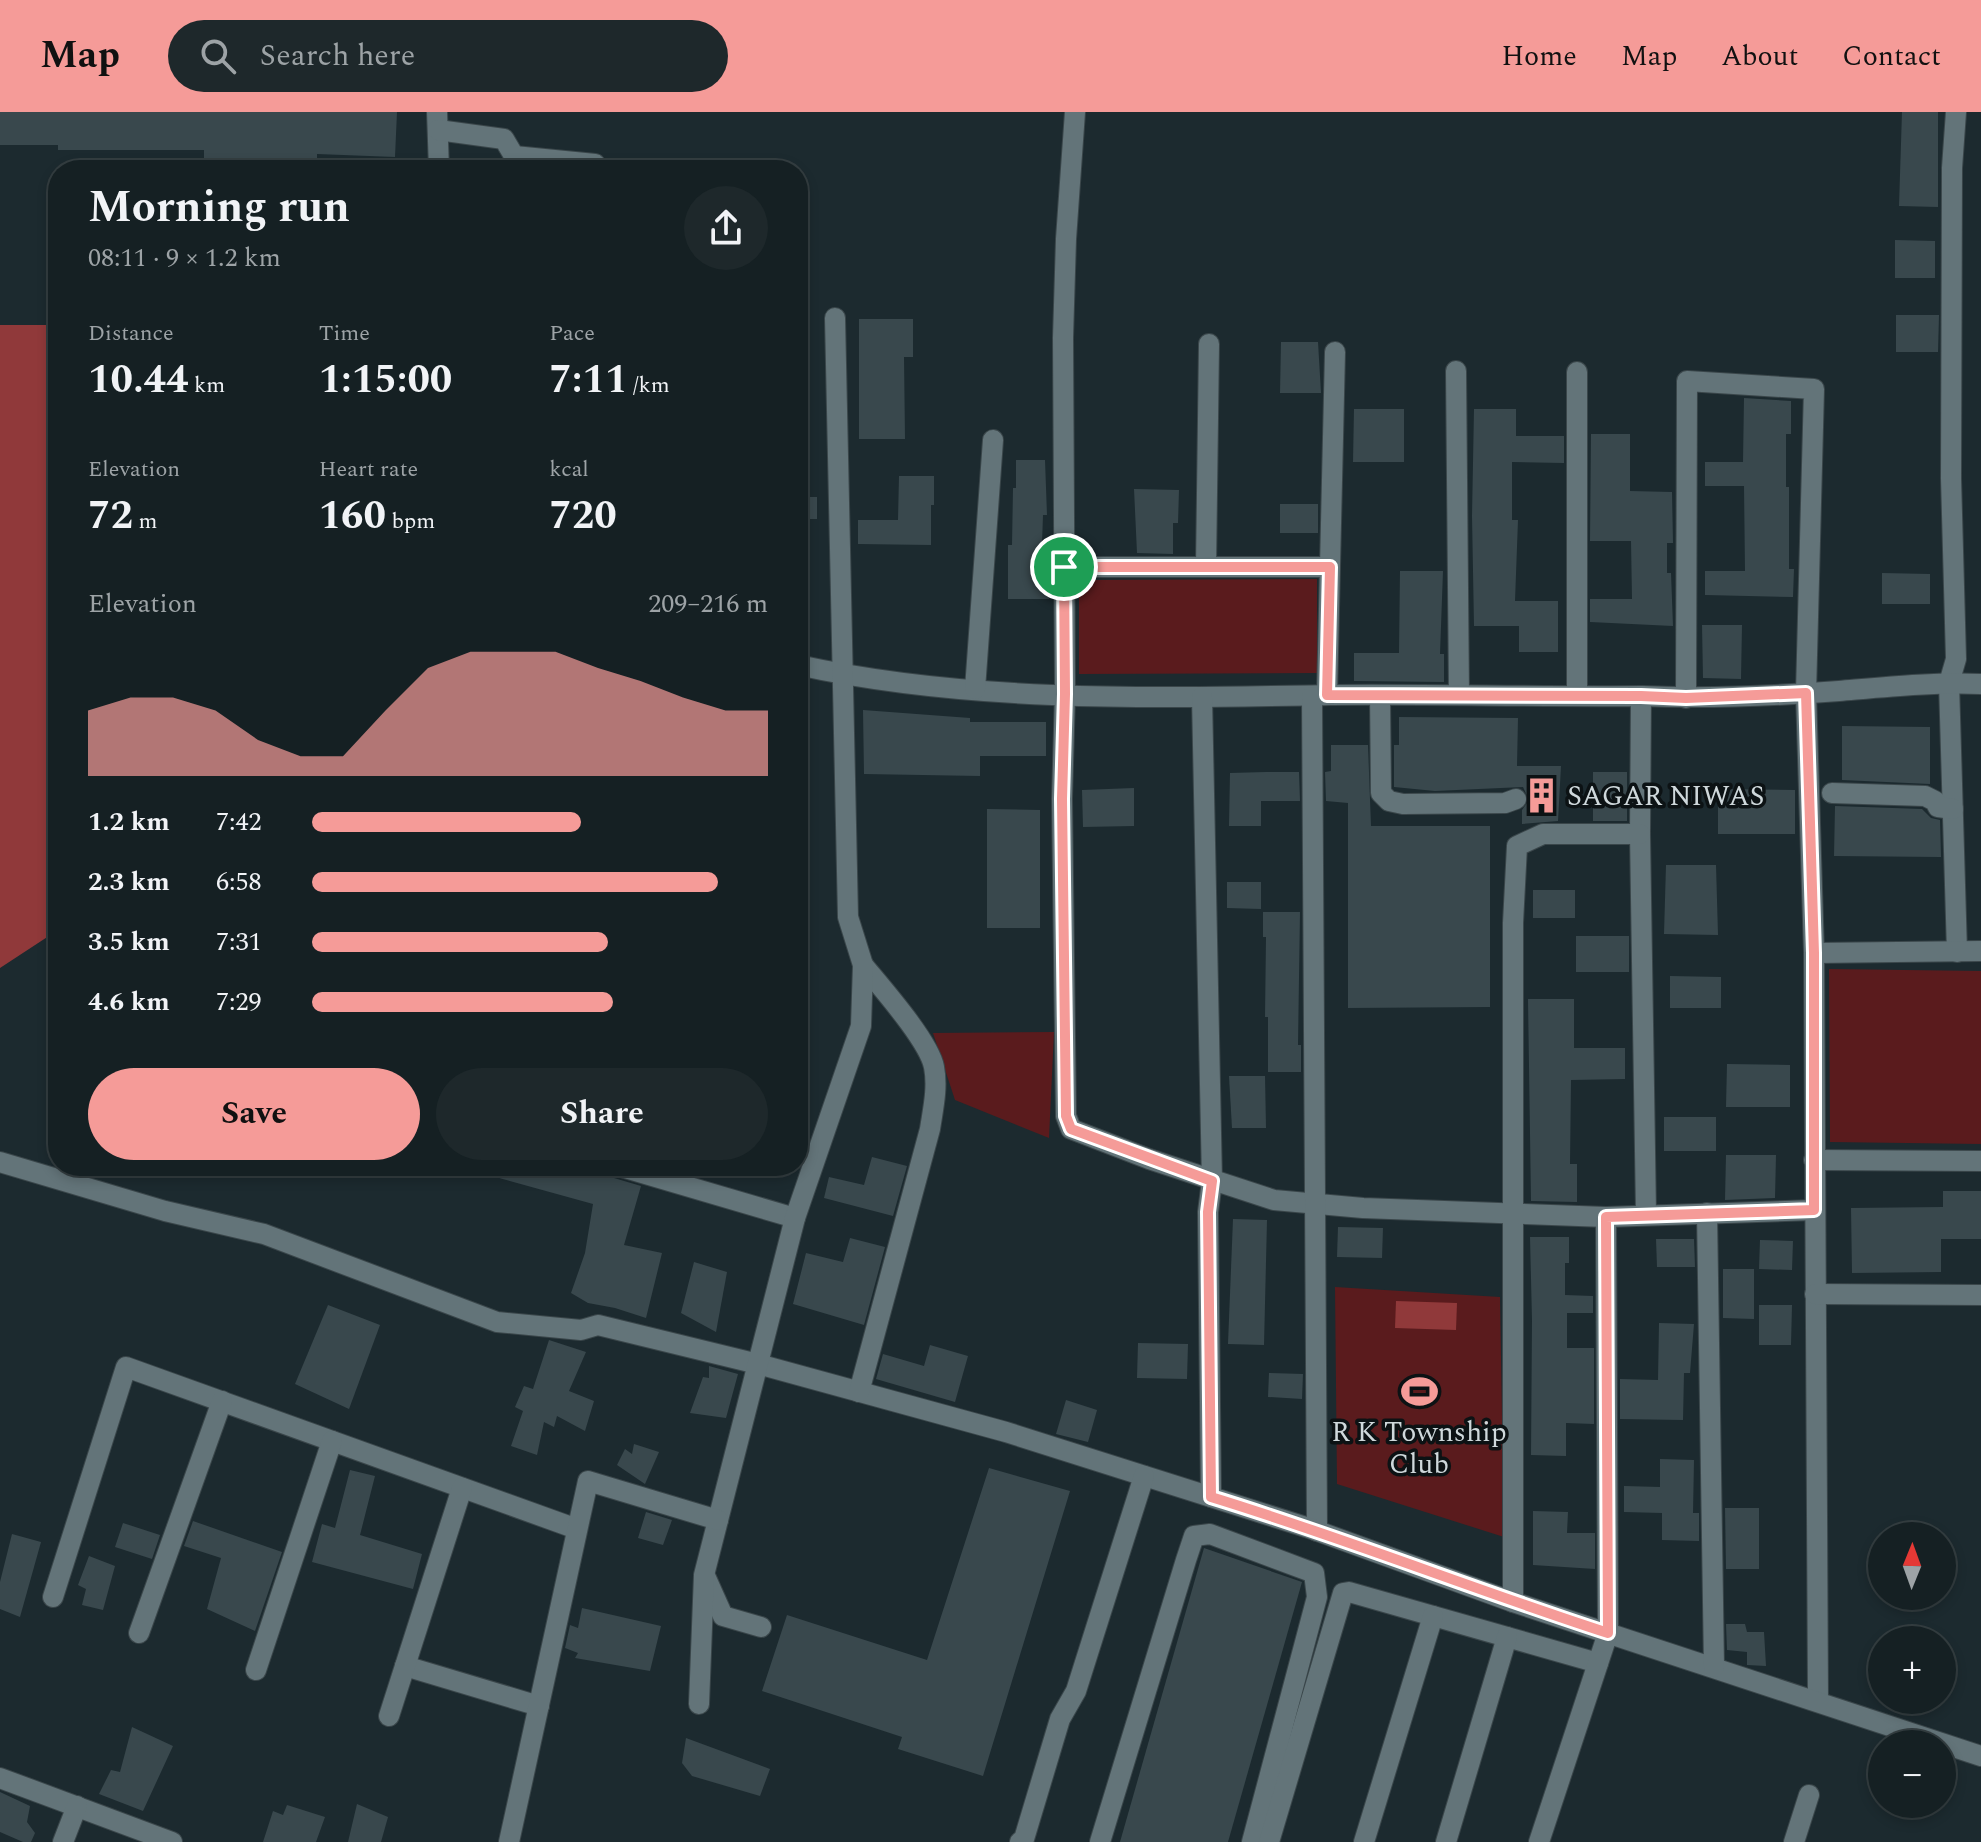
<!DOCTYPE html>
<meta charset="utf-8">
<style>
:root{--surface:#152023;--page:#1e282b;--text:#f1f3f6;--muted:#9da3a6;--line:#343e41;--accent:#f59b98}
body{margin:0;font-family:Spectral,serif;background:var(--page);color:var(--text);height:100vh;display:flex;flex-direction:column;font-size:30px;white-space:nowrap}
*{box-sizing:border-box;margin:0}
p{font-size:26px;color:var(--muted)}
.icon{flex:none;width:44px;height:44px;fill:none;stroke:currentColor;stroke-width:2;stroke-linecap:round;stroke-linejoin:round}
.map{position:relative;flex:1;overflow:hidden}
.panel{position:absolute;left:48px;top:48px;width:760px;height:1016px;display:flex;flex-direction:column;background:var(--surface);border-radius:32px;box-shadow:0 4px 12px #0003,0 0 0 2px var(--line)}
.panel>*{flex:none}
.needle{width:52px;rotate:1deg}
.buttons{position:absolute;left:1868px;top:1410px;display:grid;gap:16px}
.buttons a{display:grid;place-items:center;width:88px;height:88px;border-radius:50%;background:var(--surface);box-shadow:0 4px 12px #0003,0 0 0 2px var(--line);font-size:40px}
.pin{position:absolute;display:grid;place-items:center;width:68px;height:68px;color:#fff;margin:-34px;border:4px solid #fff;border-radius:50%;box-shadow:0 2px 8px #0007}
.round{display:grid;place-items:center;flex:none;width:84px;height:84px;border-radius:42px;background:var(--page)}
.overview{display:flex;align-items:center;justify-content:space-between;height:136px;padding:0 40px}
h1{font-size:44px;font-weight:700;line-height:60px}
.stats{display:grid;grid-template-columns:repeat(3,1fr);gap:12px;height:136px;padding:8px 40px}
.stats div{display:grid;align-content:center}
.stats b{font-size:40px;font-weight:700}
.stats small{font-size:22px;font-weight:400}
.stats p{font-size:22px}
.chart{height:224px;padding:16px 40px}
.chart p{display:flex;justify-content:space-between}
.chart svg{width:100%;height:144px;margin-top:8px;fill:var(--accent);opacity:.7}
.cta{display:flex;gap:16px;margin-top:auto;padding:16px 40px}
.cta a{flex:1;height:92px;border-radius:48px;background:var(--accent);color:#111;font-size:32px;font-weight:700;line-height:92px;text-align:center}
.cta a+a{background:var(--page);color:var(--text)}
ul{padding:0 40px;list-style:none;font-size:26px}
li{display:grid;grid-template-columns:128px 96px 1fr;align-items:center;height:60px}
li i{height:20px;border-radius:10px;background:var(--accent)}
header{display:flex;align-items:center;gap:48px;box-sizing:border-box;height:112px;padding:0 40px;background:var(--accent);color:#111}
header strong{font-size:38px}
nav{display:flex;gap:44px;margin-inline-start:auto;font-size:28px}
.search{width:560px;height:72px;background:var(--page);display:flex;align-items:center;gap:20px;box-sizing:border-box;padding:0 28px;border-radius:44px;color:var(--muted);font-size:30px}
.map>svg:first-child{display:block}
.green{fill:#5a1b1d}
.water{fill:#90393a}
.building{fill:#39484d}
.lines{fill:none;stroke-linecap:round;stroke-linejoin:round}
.minor-casing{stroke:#3a464a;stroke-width:22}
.minor{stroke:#637479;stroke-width:20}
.route-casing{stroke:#fff;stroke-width:16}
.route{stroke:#f59b98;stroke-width:10}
.labels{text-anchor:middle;stroke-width:7;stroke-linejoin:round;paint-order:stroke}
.poi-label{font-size:28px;fill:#cfd8db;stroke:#0c1214;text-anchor:start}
</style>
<header>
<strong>Map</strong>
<div class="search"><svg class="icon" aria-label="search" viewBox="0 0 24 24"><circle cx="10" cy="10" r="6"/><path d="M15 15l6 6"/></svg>Search here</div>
<nav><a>Home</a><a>Map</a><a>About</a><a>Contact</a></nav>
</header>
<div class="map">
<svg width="1981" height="1730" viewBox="0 0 1981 1730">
<rect width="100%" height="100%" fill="#1c2a2f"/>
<g class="green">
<path d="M1317,467V561L1079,562V468Z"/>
<path d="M1829,857L1981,859V1032L1830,1030Z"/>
<path d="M1054,920L1049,1026L955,988L933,921Z"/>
<path d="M1335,1175L1500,1185L1504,1425L1337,1372Z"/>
</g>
<g class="water">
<path d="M0,213H58V818L0,856Z"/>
<path d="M1396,1189L1457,1191L1456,1218L1395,1216Z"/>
</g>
<g class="building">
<path d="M0,0H397L395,45L317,42V47H204V38H58V33H0Z"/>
<path d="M1902,0H1938V95L1899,94Z"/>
<path d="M1895,128L1935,129V166H1895Z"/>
<path d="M1896,203H1939L1938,240H1896Z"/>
<path d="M859,207H913V245H904L905,327H859Z"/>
<path d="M1281,230H1318L1321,281H1280Z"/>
<path d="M1744,286L1791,289V322H1786V375H1789V457H1794L1793,485L1705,483V459H1745L1744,374H1705V350H1743Z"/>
<path d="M1354,297H1404V350H1353Z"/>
<path d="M1474,297H1516V324H1564V351L1512,350V408H1518L1515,489H1558V540H1519V514H1474L1472,404Z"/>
<path d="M1591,322H1630V379L1672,380L1673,431H1667V461H1671L1673,514L1590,510V487H1632L1631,429H1590Z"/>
<path d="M1016,348H1045L1047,403H1043L1041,461H1049V487H1008V433H1012L1013,376H1016Z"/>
<path d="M899,364H934V393H931V433L858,432V408H898Z"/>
<path d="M1134,377L1179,378L1178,411H1173V442L1137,441Z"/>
<rect x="798" y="385" width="19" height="22"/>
<rect x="1280" y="392" width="38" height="29"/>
<path d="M1400,459H1443L1440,542H1444V570L1354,569V541H1399Z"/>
<path d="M1882,461L1930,462V492H1882Z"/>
<path d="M1702,513H1742L1741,567L1703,566Z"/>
<path d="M863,598L970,606V610H1046V644H980V664L864,662Z"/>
<path d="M1399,605L1518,606L1517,654H1561L1558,709L1522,712V698L1529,688L1523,675L1435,679L1394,675V633H1399Z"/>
<path d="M1842,614L1930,615V672L1842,668Z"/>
<path d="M1331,633H1368L1371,714H1490V895L1348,896V691L1326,689L1325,660L1331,659Z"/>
<path d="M1266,660H1299L1300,689H1261V714H1229L1230,661Z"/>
<rect x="1593" y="660" width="34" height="49"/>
<path d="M1134,676V714L1083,715L1082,678Z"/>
<path d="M1718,677L1795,678V722H1718Z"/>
<path d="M1835,694L1922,697L1931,706L1940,708L1941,745L1834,744Z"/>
<path d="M987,697L1040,698V816H987Z"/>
<path d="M1666,753H1716L1718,823L1664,822Z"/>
<path d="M1227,770H1261V797L1227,796Z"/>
<rect x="1533" y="778" width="42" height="28"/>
<path d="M1263,800H1300L1298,933H1301V960H1268V905H1265L1266,825H1263Z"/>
<rect x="1576" y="824" width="53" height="36"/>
<path d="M1670,864L1721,865V896H1670Z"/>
<path d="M1528,887H1574V936H1625V967L1571,968L1570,1052H1577V1090L1531,1089Z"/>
<path d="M1727,952L1790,953V995H1726Z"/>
<path d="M1229,964H1265L1266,1016H1232Z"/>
<rect x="1664" y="1005" width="52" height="34"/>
<path d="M1726,1043H1776L1775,1086L1725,1088Z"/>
<path d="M872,1045L907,1054L893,1104L824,1086L829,1065L864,1073Z"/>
<path d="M475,1054H575L606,1062L607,1060L614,1066L641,1074L624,1133L662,1141L646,1206L615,1196L588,1191L571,1181L585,1141L593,1092L474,1059Z"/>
<path d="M1943,1079H1981V1127H1941V1160L1852,1161L1851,1096L1943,1095Z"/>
<path d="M1233,1107L1267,1108L1264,1233L1228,1232Z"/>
<path d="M1338,1115L1383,1116L1382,1146L1337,1145Z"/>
<path d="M1530,1125H1569V1151H1565V1183L1593,1184V1201H1567V1236H1594V1312L1566,1311V1344L1531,1343L1532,1208Z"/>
<path d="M850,1126L885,1135L864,1213L793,1192L806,1141L843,1150Z"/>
<path d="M1656,1127H1694L1695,1155H1657Z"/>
<path d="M1760,1128L1793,1129L1792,1158L1759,1157Z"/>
<path d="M694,1150L727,1160L716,1220L681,1201Z"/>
<path d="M1723,1157H1754V1207L1723,1206Z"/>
<path d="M328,1193L380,1213L349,1297L295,1272Z"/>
<path d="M1759,1193H1792L1791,1233H1759Z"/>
<path d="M1659,1211L1694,1212L1690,1261H1684L1683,1308L1620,1307V1267L1658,1268Z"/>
<path d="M549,1228L586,1240L569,1279L594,1289L585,1319L557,1304L554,1315L544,1310L537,1343L511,1334L523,1299L515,1295L524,1274L533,1277Z"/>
<path d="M1138,1231L1188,1232L1187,1267L1137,1266Z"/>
<path d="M930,1233L968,1244L955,1290L876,1267L883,1242L924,1254Z"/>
<path d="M709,1254L738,1262L726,1306L690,1301L703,1265L709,1266Z"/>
<path d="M1269,1261L1303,1262L1302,1287L1268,1285Z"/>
<path d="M1066,1288L1097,1298L1088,1330L1056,1322Z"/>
<path d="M634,1332L659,1340L645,1372L617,1353L625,1337L632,1342Z"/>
<path d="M1660,1347L1694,1348L1693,1401H1699V1429L1662,1428V1401L1624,1400V1374L1660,1375Z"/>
<path d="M989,1356L1070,1379L983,1664L898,1637L902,1625L762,1579L787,1503L927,1548Z"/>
<path d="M350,1358L375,1364L360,1423L422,1442L413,1477L312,1450L322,1412L335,1416Z"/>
<path d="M1725,1396H1759V1457H1726Z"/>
<path d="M1533,1399L1568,1400L1567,1421H1595V1457L1533,1453Z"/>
<path d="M646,1400L672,1408L663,1433L638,1426Z"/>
<path d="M193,1409L282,1440L255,1519L207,1497L221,1446L184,1434Z"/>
<path d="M123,1411L160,1423L152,1447L115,1435Z"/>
<path d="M12,1422L41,1430L20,1505L0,1497V1470Z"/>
<path d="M1204,1436L1302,1470L1228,1730H1120Z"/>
<path d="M89,1444L115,1454L103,1498L82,1493L86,1477L78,1473Z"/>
<path d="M582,1496L661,1514L650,1559L575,1546L578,1541L565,1536L570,1513L578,1516Z"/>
<path d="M1726,1512H1745L1747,1520H1764L1766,1554L1747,1553V1540L1727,1538Z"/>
<path d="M132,1615L173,1634L143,1699L99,1682L111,1658L120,1660Z"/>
<path d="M686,1626L770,1657L760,1684L692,1664L682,1651Z"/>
<path d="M0,1680L30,1694L27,1710L35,1721L31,1730H23L0,1720Z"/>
<path d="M357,1692L388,1705L381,1730H348Z"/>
<path d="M287,1693L325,1705L316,1730H263L273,1699L283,1703Z"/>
</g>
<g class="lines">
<defs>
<g id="minor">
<path d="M437,0L439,58"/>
<path d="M1075,0L1066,127L1063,226L1065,582L1062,687L1066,1004L1071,1017L1149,1047L1274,1088L1363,1096L1606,1105L1814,1098"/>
<path d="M1956,0L1952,56L1951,366L1956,547L1949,571L1957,840"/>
<path d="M438,18L504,27L514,44L595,52L600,58"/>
<path d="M1209,232L1206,455H1330"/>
<path d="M1456,259L1459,583"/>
<path d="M1064,455H1206"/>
<path d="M798,553C971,591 1155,586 1331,583C1434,582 1538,585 1641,584C1707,587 1773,584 1839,579C1886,575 1934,570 1981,572"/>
<path d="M975,577L993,328"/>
<path d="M1327,583L1335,240"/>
<path d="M1380,583L1381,681L1389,689L1403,692L1505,691L1516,687"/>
<path d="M1577,584V260"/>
<path d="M1641,584L1640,722L1646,1102"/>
<path d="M1202,585L1212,1069L1208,1100L1211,1385"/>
<path d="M1312,585L1317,1419"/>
<path d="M1686,586L1687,269L1814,277L1806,581L1814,841L1818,1589"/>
<path d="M1832,681L1925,684L1935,689L1938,695L1953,697"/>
<path d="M1814,841L1981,839"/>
<path d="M1814,1048L1981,1049"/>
<path d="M0,1050L165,1099L264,1122L497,1210L581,1218L598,1213L758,1252L1006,1320L1309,1416L1513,1490L1981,1644"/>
<path d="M618,1054L795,1106"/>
<path d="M1707,1101L1714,1555"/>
<path d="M1815,1182L1981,1183"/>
<path d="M859,1280L930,1017C933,997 938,976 934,955C929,929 881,875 863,853"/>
<path d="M706,1466L723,1504L761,1515"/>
<path d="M53,1485L126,1255L577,1417"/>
<path d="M1513,1490V811L1517,734L1543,722H1640"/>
<path d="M139,1521L222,1289"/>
<path d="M405,1554L539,1594"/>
<path d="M256,1558L332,1329"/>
<path d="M699,1592L704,1463L795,1106L861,914L863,853L848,805L835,206"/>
<path d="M389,1604L462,1376"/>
<path d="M0,1666L172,1730"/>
<path d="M63,1730L77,1694"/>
<path d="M509,1730L588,1369L718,1408"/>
<path d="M1020,1730L1024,1727L1060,1607L1076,1579L1144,1364"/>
<path d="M1100,1730L1186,1448L1194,1424L1210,1422L1314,1461L1317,1485L1252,1730"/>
<path d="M1269,1730L1343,1481L1349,1480L1598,1551"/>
<path d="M1364,1730L1433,1504"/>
<path d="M1446,1730L1507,1525"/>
<path d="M1539,1730L1608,1521L1606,1105"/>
<path d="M1794,1730L1809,1683"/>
</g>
</defs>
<use href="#minor" class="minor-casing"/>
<use href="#minor" class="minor"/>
</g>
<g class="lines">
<defs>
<path id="route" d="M1064,455H1330L1327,583L1641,584L1686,586L1806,581L1814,841V1098L1606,1105L1608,1521C1475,1478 1345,1426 1211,1385L1208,1100L1212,1069L1071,1017L1066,1004L1062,687L1065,582Z"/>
</defs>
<use href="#route" class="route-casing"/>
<use href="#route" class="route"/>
</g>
<defs>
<symbol id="building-bare" viewBox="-9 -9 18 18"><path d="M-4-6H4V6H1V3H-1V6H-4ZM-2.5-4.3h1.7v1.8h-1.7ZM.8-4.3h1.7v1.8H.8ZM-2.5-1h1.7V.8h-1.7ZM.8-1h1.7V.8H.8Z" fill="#f59b98" stroke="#0c1214" stroke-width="2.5" paint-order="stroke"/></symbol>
<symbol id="stadium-bare" viewBox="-9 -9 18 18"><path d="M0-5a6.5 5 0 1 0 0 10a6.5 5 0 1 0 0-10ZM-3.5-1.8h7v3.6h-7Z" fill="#f59b98" stroke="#0c1214" stroke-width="2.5" paint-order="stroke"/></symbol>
</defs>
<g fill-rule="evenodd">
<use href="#building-bare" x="1516" y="658" width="51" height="51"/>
<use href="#stadium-bare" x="1394" y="1254" width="51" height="51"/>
</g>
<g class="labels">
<g class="poi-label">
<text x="1567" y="693">SAGAR NIWAS</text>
<text x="1419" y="1329" text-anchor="middle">R K Township<tspan x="1419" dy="32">Club</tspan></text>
</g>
</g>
</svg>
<div class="buttons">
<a><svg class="needle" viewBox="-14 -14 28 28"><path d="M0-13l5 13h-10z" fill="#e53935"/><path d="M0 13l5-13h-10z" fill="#9da3a6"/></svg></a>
<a>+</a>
<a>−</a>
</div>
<div class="pin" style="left:1064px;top:455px;background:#1e9e55"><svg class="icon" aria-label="arrive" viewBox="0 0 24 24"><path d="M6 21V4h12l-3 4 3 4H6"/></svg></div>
<section class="panel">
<div class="overview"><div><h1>Morning run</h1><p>08:11 · 9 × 1.2 km</p></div><a class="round"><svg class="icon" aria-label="share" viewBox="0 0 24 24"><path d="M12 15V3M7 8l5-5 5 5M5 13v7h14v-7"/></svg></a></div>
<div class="stats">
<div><p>Distance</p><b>10.44<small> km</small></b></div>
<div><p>Time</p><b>1:15:00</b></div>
<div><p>Pace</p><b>7:11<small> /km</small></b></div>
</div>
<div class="stats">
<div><p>Elevation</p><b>72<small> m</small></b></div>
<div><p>Heart rate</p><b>160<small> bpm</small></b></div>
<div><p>kcal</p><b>720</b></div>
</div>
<div class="chart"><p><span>Elevation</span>209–216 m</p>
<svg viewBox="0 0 160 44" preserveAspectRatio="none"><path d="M0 44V24L10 20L20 20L30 24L40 33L50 38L60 38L70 24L80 11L90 6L100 6L110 6L120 11L130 15L140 20L150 24L160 24V44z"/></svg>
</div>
<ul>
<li><b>1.2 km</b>7:42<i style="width:59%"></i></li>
<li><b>2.3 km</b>6:58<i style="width:89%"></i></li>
<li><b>3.5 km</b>7:31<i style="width:65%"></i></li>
<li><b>4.6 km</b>7:29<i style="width:66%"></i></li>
</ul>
<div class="cta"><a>Save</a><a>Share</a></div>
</section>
</div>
